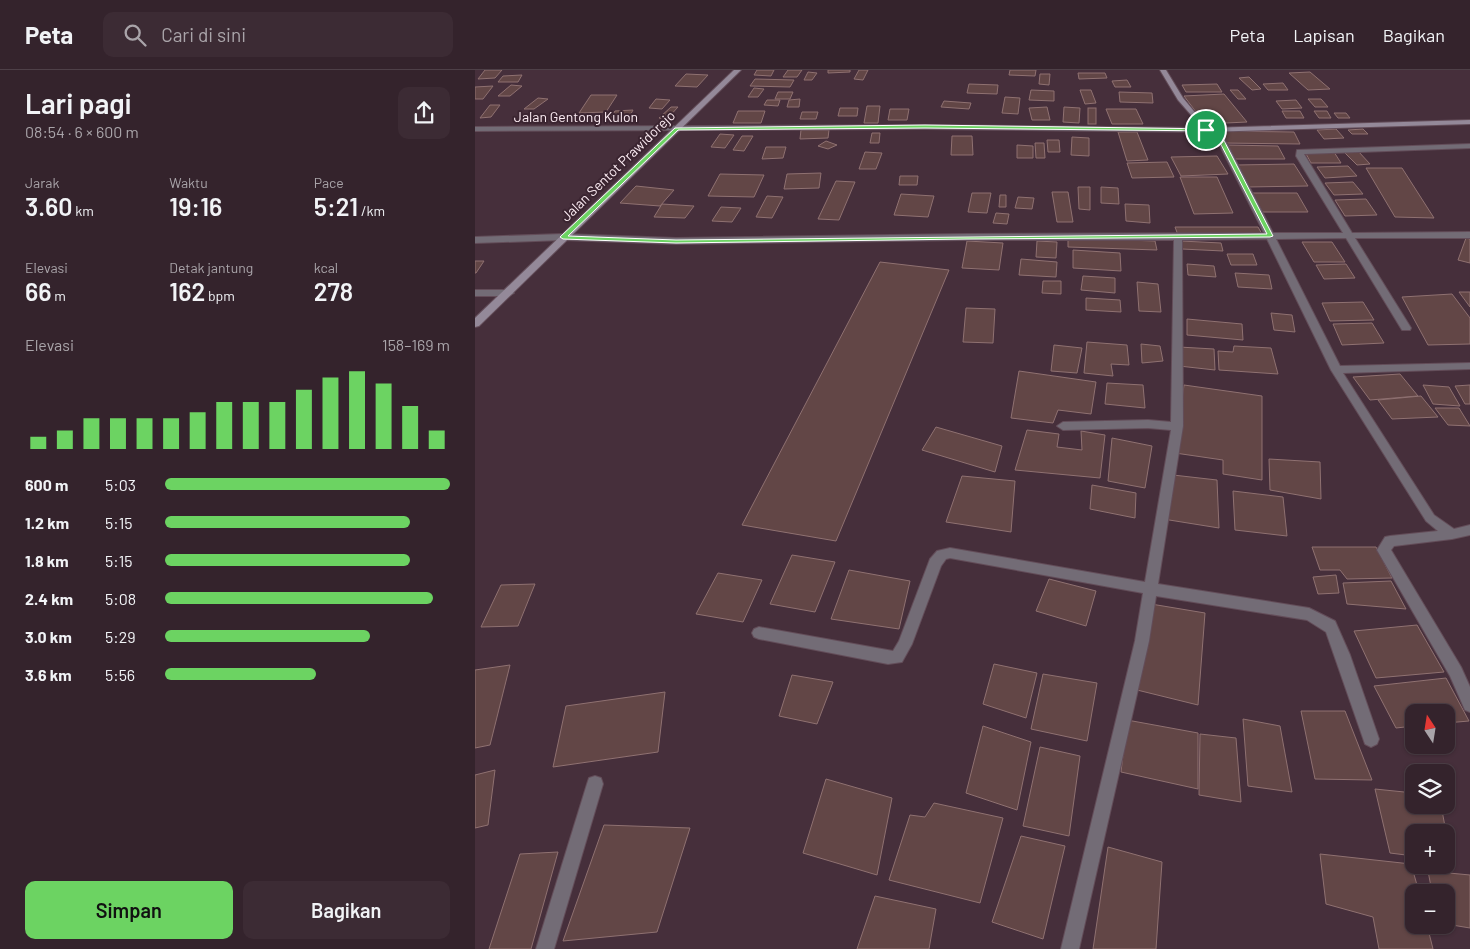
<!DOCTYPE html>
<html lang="id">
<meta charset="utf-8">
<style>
:root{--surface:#34232c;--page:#3c2b34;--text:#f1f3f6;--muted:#a9a4a9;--line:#4e4048;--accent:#6cd362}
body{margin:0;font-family:Barlow,sans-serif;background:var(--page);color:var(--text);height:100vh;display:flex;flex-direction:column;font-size:19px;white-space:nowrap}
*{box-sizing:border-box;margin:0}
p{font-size:16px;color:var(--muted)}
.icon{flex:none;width:28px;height:28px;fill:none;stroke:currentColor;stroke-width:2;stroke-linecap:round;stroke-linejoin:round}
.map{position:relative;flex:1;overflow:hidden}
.sheet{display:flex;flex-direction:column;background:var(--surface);width:475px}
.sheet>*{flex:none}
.needle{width:32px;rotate:348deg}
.fabs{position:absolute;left:930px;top:634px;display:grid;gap:10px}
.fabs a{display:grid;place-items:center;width:50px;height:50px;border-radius:10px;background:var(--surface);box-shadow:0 1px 4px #0004,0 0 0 1px var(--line);font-size:25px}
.pin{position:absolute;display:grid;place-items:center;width:42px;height:42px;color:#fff;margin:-21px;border:2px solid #fff;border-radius:50%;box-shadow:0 1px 5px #0007}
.round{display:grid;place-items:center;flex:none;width:52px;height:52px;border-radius:10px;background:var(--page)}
.summary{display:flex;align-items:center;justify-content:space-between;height:85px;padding:0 25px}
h1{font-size:28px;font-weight:600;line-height:38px}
.figures{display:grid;grid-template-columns:repeat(3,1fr);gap:8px;height:85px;padding:5px 25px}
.figures div{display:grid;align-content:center}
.figures b{font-size:25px;font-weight:600}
.figures small{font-size:14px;font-weight:400}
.figures p{font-size:14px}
.chart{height:140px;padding:10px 25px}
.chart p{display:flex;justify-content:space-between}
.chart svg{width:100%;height:90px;margin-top:5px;stroke:var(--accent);stroke-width:6}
.cta{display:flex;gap:10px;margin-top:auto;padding:10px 25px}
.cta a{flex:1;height:58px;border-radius:10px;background:var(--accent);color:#111;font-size:20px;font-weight:600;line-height:58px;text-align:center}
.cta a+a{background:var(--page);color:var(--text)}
ul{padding:0 25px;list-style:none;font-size:16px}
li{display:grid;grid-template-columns:80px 60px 1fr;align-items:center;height:38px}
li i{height:12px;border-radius:6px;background:var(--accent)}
header{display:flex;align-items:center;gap:30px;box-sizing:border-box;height:70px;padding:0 25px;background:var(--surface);border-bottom:1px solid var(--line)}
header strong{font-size:24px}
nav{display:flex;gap:28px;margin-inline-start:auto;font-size:18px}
.search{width:350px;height:45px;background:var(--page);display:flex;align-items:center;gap:12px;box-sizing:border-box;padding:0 18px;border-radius:10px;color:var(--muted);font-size:19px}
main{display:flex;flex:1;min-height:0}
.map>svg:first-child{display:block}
.building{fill:#624646;stroke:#8f7171}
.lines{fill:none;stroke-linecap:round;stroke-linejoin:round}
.lane-casing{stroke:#634d59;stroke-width:2}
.street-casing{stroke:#634d59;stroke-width:2}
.secondary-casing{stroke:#634d59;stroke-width:2}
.lane{fill:#736c76;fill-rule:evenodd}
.street{fill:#736c76;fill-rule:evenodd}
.secondary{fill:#948999;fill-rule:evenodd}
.route{fill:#6cd362;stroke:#fff;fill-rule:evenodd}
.labels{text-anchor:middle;stroke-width:4;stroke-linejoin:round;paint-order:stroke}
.far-street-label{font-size:14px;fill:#fdedf4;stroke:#3b2531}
</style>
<header>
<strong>Peta</strong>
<div class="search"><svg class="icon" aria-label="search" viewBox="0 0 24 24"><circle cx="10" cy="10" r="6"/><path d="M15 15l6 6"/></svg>Cari di sini</div>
<nav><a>Peta</a><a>Lapisan</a><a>Bagikan</a></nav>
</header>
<main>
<section class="sheet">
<div class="summary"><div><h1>Lari pagi</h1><p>08:54 · 6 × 600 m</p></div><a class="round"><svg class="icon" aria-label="share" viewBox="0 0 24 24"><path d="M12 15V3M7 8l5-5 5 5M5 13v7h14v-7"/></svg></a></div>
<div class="figures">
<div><p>Jarak</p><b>3.60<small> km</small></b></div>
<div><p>Waktu</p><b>19:16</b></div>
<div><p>Pace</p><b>5:21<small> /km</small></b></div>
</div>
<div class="figures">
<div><p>Elevasi</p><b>66<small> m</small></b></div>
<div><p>Detak jantung</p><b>162<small> bpm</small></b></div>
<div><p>kcal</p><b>278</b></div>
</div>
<div class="chart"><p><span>Elevasi</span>158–169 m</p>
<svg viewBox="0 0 160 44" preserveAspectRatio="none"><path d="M5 44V38M15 44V35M25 44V29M35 44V29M45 44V29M55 44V29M65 44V26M75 44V21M85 44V21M95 44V21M105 44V15M115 44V9M125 44V6M135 44V12M145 44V23M155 44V35"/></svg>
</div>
<ul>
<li><b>600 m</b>5:03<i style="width:100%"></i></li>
<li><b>1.2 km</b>5:15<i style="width:86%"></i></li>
<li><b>1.8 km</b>5:15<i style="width:86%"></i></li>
<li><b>2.4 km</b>5:08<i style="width:94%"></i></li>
<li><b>3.0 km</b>5:29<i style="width:72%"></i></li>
<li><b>3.6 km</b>5:56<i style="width:53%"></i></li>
</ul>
<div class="cta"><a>Simpan</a><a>Bagikan</a></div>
</section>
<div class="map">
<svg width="995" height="879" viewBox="0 0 995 879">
<rect width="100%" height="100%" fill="#462f3b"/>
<g class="building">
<path d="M10,0H27L20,8L3,9Z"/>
<path d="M282,0H299L296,6L279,5Z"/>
<path d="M313,0H327L322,7H308Z"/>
<path d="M353,0H375V2L353,3Z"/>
<path d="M384,0H393L388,10L379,9Z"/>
<path d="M535,0H561L560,6L534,5Z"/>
<path d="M333,2L342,3L337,10H329Z"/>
<path d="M835,2L855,19L833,20L814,3Z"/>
<path d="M603,3H630L632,8L604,9Z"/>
<path d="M211,4L233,5L222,17L200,16Z"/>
<path d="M565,4H575L574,15L564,14Z"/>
<path d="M47,5L43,12H23L28,6Z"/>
<path d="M774,7L786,19L777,20L764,8Z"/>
<path d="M280,9L319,10L315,17L275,16Z"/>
<path d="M652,10L656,17H640L637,11Z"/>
<path d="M808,13L813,20H793L788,14Z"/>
<path d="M494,14L523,15L522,24L492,23Z"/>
<path d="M742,14L747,22H711L707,15Z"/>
<path d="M36,15L47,16L35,26H23Z"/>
<path d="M18,16L8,29H0V17Z"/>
<path d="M279,18L289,19L283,27H273Z"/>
<path d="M556,20L579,21V31L554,30Z"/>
<path d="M605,20H616L621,33L610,34Z"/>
<path d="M755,20H763L771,29H763Z"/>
<path d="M303,22H318L315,29H300Z"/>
<path d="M644,22L677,23L678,33L645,32Z"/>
<path d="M749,24L772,52L730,54L709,26Z"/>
<path d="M116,25H142L131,42L104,43Z"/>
<path d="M530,27L545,28L543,44L527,43Z"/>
<path d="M63,28L73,29L59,39H49Z"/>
<path d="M181,29L195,30L187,39L174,38Z"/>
<path d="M325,29L324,37H312L314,30Z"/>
<path d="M833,29H846L853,37H840Z"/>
<path d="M292,30H305L303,36L289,35Z"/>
<path d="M821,30L827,38L807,39L801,31Z"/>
<path d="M469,31L496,33L494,39L466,37Z"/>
<path d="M15,35H25L16,47L5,48Z"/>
<path d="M392,36H405L403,53H389Z"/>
<path d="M196,37H203L192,49L184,48Z"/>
<path d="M572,37L575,50H557L554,38Z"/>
<path d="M589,37L605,38L604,53L588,52Z"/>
<path d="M365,38H383L382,46H363Z"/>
<rect x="613" y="38" width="8" height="16"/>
<path d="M415,39H434L432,50H413Z"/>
<path d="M631,39H661L668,54H637Z"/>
<path d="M158,40L152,51H134L140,41Z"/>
<path d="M263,41H290L286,53H258Z"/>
<path d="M807,41H825L829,48H811Z"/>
<path d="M839,41H852L856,48H844Z"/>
<path d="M327,42H343L341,49H325Z"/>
<path d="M859,43H871L875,48H863Z"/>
<path d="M861,59L869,68L849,69L842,60Z"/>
<path d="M888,59L893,64H877L873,60Z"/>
<path d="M326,60H354L353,68L325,69Z"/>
<path d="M744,61L819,62L825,74L748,73Z"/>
<path d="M643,62H662L673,90L652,91Z"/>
<path d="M397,63H405L404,73H395Z"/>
<path d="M245,64L259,65L250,78L236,77Z"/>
<path d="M267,66H278L269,81L258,80Z"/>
<path d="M477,66H497L498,85H476Z"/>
<path d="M597,67L614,68V86L596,85Z"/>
<path d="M572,70H584L585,82H573Z"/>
<path d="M351,71L362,75L353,79L343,76Z"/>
<path d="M560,73H569L570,88H561Z"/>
<path d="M542,75L558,76V88H542Z"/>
<path d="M751,75L803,76L810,89H757Z"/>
<path d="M291,77H311L308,88L287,89Z"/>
<path d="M883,81L895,94L882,95L869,82Z"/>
<path d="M390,82L407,83L401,99H384Z"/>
<path d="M830,82H859L866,93H836Z"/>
<path d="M742,86L753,104L706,106L696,87Z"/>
<path d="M692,92L699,107L657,108L652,93Z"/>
<path d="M819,94L833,116L772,117L761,95Z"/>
<path d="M873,96L882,106L850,108L842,97Z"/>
<path d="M891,98H927L959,148L920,147Z"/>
<path d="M346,103L344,118L309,119L312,104Z"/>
<path d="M245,104L289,105L279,127L233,126Z"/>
<path d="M425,106H443L442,115H424Z"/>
<path d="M705,107H742L758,143L719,144Z"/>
<path d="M361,111L380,112L364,150L343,149Z"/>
<path d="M878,112L888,124L859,125L850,113Z"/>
<path d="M161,116L199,120L185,136L145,133Z"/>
<path d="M603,117H615V140L604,139Z"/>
<path d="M626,117L643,118L644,134L626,133Z"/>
<path d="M577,122H593L598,152H582Z"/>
<path d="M497,123H516L512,143L493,142Z"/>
<path d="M777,123H822L833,142H787Z"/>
<path d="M426,124L459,126L453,147L419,145Z"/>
<path d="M525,125H531V137H524Z"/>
<path d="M292,126L308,127L297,148L281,147Z"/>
<path d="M543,127L559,128L557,139L540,138Z"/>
<path d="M891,129L902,145L870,146L860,130Z"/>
<path d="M187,134L219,136L210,148L179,147Z"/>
<path d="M650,134L674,135L675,153L651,151Z"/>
<path d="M246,137L266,138L257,152L237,151Z"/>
<path d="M521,143L534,144L532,154L518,153Z"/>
<path d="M700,157H783L787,164L703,165Z"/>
<path d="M593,168L680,171L682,180L593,177Z"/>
<path d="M991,168L995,169V193L983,190Z"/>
<path d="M492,171L528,173L524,200L487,198Z"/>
<path d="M562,171L582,172L581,188L561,187Z"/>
<path d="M706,171L746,173L748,181L707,179Z"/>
<path d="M827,172H857L870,192H839Z"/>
<path d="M598,180L645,183L646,201L598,198Z"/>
<path d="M752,184H778L782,195H756Z"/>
<path d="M546,189L582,192L581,207L544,205Z"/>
<path d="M0,191H9L1,203H0Z"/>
<path d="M405,192L474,200L361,471L267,455Z"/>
<path d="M712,194L739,196L741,207L713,205Z"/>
<path d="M871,194L880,208L849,209L841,195Z"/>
<path d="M760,203L794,205L797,219L763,217Z"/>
<path d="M608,206L640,208V223L606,220Z"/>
<path d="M568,211H586V224L567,223Z"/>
<path d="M662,212L683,214L686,242L664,241Z"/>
<path d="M984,222H995V237Z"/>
<path d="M977,224L995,248V274L953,275L927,227Z"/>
<path d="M611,228L645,230L646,242L611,240Z"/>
<path d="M888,232L899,250L855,251L847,233Z"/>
<path d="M491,238L520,239L518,273L488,272Z"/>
<path d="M796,243L817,245L820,262L799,260Z"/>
<path d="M712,249L767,254L768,270L712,265Z"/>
<path d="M897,253L909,273L867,275L858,254Z"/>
<path d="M612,272L652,275L654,295L636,294L638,306L609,303Z"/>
<path d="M666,274L685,276L688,291L667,293Z"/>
<path d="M579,275L607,278L602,303L576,301Z"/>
<path d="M759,276L796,278L803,304L744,300L743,281L758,282Z"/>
<path d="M704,277L739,279L740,300L704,296Z"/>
<path d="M544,301L621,312L616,344L583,340L578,353L536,348Z"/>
<path d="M925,304L943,326L895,330L878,307Z"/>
<path d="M632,313L668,315L670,338L630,334Z"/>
<path d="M709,315L787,326V410L748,404V390L700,383Z"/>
<path d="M948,315L974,317L985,336L958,334Z"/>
<path d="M995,315V334H990L980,316Z"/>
<path d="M946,326L963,347L917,349L903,330Z"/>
<path d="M960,338H984L995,356L973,355Z"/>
<path d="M461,357L527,376L520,402L447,380Z"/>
<path d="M552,360L584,364L582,377L607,380L606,361L630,365L625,408L540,400Z"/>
<path d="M637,368L677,376L670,418L633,411Z"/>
<path d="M794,389L845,392L846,429L795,420Z"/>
<path d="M698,405L742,410L744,458L688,449Z"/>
<path d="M487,406L540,411L536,462L471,452Z"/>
<path d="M617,415L661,423L660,448L615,439Z"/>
<path d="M758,421L808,427L812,466L760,460Z"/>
<path d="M837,477H901L917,508L872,509L865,500H845Z"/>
<path d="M317,485L360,492L340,542L295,534Z"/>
<path d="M374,500L435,511L424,559L356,549Z"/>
<path d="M243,503L287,510L268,552L221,544Z"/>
<path d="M861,505L864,523L843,524L838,507Z"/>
<path d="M574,509L621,521L611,556L561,541Z"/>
<path d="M916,511L931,539L872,534L868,513Z"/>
<path d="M60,514L43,556L6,557L26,515Z"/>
<path d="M676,534L730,543L723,635L658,619Z"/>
<path d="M942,555L969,602L901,608L879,561Z"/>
<path d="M519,594L562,603L551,648L508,634Z"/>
<path d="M35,595L15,675L0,678V600Z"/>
<path d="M568,604L622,613L612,671L556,659Z"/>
<path d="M317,605L358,612L342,654L304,646Z"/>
<path d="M971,608L994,651L971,653V642H939V656L921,658L899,616Z"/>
<path d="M190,622L183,682L78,697L91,636Z"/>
<path d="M826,641H870L897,710L840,709Z"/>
<path d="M768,649L805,656L817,722L773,716Z"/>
<path d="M652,650L723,663V719L646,702Z"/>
<path d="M508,656L556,672L542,740L491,723Z"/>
<path d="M725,664L761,668L766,732L724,725Z"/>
<path d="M565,677L605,686L594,766L548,756Z"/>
<path d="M20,700L13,755L0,758V705Z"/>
<path d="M351,709L417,728L402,805L328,783Z"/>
<path d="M900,719L939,723V735H966L971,762H939V786L915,783Z"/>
<path d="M459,733L528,748L505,833L414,810L435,745L450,747Z"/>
<path d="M129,755L215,758L182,862L88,871Z"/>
<path d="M971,763L976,791L971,790Z"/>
<path d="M546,766L590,776L568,869L517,852Z"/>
<path d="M633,777L687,792L681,879H618Z"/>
<path d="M83,782L56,879H14L45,784Z"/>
<path d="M845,784L936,794L944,822H939V855H952L958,879H904L898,847L851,834Z"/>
<path d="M953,801L995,805V858L971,854V822H957Z"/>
<path d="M400,826L461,839L454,879H382Z"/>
</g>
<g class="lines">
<defs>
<path id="lane" d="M0,220H34L39,223L34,226H0Z"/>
<g id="street">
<path d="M450,55L731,58L735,60L731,62L450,59L0,61V57Z"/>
<path d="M738,58L745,60L798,163H868L821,86L822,80L995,74V78L829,84L877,163L995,162V168H880L936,258L935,260H927L871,168L801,169L865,296L995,293V299L868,303L959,445L979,459L995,455V465L977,469L919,476L916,480L986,597L995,617V642L990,640L975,606L902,480L910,467L915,466L963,461L951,451L856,300L792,169L707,170L708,356L683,514L834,538L860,551L875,585L904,669L902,674L896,677L890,674L851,562L832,550L681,526L674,571L604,879H586L660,571L668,523L475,488L471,489L466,496L437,574L427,592L413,594L284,569L279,567L277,563L279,559L284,557L418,581L424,571L455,489L462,481L475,478L670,512L696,360L673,358L588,360L582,356L588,352L673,350L696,352L699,170H491L201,174L88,170L0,173V167L88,164L201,168L491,164L789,163L737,60Z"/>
<path d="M120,706L126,708L128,714L79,879H61L112,714L114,708Z"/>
</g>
<g id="secondary">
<path d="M259,0H266L4,256L0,257V248Z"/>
<path d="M685,0H691L708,28L733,58L995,50V54L731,62L703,30Z"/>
</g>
</defs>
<use href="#lane" class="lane-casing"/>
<use href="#street" class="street-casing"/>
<use href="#secondary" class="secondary-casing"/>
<use href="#lane" class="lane"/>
<use href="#street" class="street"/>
<use href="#secondary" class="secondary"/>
</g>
<path class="route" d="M450,55L743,59L798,166L795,167L491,169L201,173L88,169L85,167L200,58ZM450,58L739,61L792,164L201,170L93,166L203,60Z"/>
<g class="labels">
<g class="far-street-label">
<text x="101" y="52">Jalan Gentong Kulon</text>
<text transform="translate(143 96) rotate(-44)" y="5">Jalan Sentot Prawidorejo</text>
</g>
</g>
</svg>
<div class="fabs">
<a><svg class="needle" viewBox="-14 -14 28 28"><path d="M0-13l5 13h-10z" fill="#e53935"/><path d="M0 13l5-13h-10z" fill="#a9a4a9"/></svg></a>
<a><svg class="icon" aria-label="layers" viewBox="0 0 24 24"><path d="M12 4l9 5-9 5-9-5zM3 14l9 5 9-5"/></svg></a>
<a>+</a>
<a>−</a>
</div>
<div class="pin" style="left:731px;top:60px;background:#1e9e55"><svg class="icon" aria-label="arrive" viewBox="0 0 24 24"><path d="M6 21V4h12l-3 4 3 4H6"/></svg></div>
</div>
</main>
